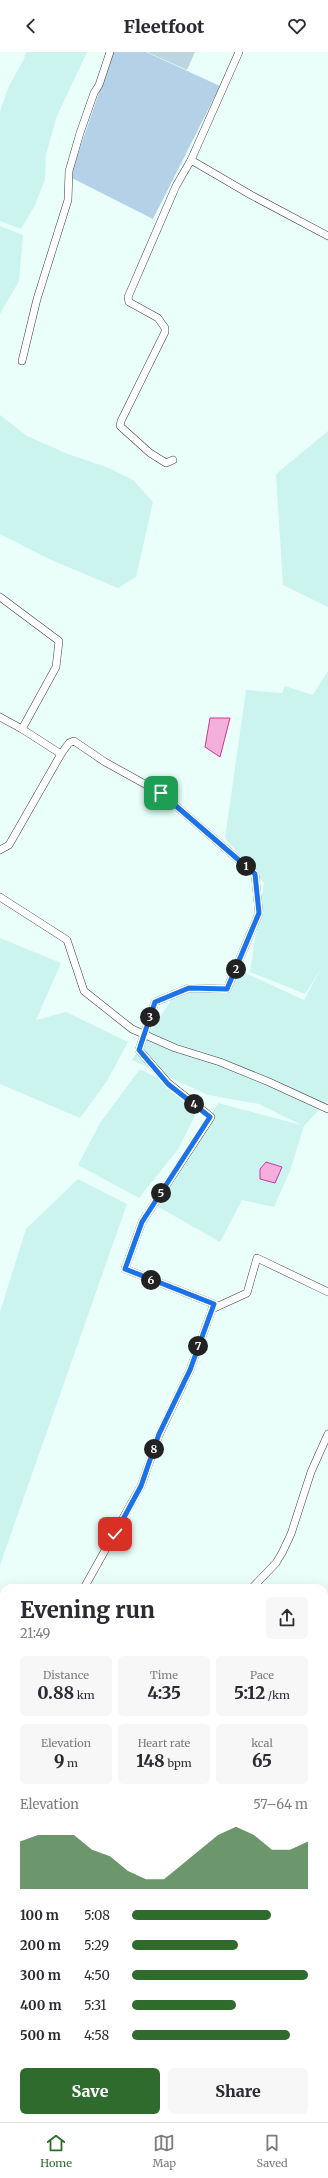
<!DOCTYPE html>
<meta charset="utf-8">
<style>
:root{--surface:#fff;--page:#f7f7f7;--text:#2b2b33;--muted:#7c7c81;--line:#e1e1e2;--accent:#2e6b2d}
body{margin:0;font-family:Merriweather,serif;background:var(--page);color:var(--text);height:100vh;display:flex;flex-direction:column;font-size:15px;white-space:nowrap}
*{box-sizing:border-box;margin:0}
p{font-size:13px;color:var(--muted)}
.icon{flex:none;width:22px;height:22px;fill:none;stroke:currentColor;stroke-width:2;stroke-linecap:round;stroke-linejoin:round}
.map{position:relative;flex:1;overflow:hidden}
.panel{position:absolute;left:0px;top:1532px;width:328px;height:538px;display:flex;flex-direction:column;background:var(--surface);border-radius:12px 12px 0 0;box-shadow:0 4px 16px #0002}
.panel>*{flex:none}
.pin{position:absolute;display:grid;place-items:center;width:34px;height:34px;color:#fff;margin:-17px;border-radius:8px;box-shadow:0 2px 6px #0006}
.km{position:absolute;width:20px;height:20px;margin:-10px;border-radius:50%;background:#222;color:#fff;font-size:11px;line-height:20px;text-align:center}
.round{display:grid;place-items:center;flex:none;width:42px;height:42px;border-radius:6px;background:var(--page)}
.summary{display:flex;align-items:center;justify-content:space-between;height:68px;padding:0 20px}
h1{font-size:22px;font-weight:800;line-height:30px}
.stats{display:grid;grid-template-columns:repeat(3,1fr);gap:6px;height:68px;padding:4px 20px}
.stats div{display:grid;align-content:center;border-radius:6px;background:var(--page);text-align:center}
.stats b{font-size:17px;font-weight:800}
.stats small{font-size:11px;font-weight:400}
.stats p{font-size:11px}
.chart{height:112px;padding:8px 20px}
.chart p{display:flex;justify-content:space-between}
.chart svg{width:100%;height:72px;margin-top:4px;fill:var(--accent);opacity:.7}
.cta{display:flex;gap:8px;margin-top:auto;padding:8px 20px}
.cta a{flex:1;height:46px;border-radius:6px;background:var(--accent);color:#fff;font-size:16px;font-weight:800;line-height:46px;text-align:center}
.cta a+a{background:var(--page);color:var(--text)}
ul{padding:0 20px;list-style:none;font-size:13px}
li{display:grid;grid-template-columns:64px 48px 1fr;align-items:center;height:30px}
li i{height:10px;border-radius:5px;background:var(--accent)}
header{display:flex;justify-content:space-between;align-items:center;height:52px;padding:0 20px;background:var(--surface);font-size:18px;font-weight:800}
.tabs{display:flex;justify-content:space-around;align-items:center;height:56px;border-top:1px solid var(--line);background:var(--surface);font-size:11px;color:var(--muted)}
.tabs a{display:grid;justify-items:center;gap:2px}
.tabs .selected{color:var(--accent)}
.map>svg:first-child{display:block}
.farmland{fill:#cbf4ef}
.green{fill:#b5d1e8}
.cemetery{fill:#bcd5df}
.water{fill:#f5afdd;stroke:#cb3795}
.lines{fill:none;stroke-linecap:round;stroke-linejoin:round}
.street-casing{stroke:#3e3e3e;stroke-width:8}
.street{stroke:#fff;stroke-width:7}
.route-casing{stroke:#fff;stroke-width:8}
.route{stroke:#1a73e8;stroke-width:5}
</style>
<header><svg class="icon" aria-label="back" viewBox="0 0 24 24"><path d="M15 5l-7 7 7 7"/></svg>Fleetfoot<svg class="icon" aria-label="heart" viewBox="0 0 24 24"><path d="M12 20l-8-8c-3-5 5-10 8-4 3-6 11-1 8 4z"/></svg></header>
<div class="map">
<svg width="328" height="2070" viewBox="0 0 328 2070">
<rect width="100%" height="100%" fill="#eafffa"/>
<g class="farmland">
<path d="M26,0H87L57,64L46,102L45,127L35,153L21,177L0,169V59L9,34L24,7Z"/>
<path d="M0,174L23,183L19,229L0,262Z"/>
<path d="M0,363L27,384L68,402L109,416L133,428L153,450L136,525L118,536L49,507L0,482Z"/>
<path d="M328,379V555L283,533L276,422Z"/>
<path d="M328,619V1048L304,1074L290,1119L274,1155L242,1148L220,1190L155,1153L197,1088L218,1051L301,1073L259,1052L208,1043L132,1008L179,936L227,937L241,919L304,948L321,917L305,942L250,920L264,831L225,786L246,638L282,641L285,634L313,643Z"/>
<path d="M0,886L61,911L36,968L66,960L128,990L107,1029L80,1066L0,1032Z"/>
<path d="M140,1017L202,1049L179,1096L139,1146L78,1113L100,1071Z"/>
<path d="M78,1127L127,1152L0,1513V1260L26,1177Z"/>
<path d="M328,1588V1710L324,1722V1589Z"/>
<path d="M0,1866L4,1869V1973L0,1971Z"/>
</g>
<g class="green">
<path d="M113,0H146L220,34L153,167L70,125Z"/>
<path d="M0,1995L4,2000V2066H33L36,2070H0Z"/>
</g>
<path class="cemetery" d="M147,0H195L187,18Z"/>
<g class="water">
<path d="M210,666H230L220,705L205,695Z"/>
<path d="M266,1110L282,1115L275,1131L260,1127V1117Z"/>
</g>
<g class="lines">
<defs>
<g id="street">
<path d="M191,108L251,143L328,184"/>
<path d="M22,309L37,247L68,148L69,119L80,81L94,41L99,33L110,0"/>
<path d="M173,408L166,411L150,401L120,374L121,369L165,280V276L158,266L129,250L128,245L176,134L191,108L239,0"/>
<path d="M0,545L59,589L56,615L22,677L61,702L9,793L0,798"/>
<path d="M0,665L22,677"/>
<path d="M61,702L69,691L74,689L105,710L161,741L255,822L259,861L227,937L189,936L155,950L139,998L168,1031L211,1065L142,1170L125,1217L214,1252L190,1318L159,1383L141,1434L84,1536"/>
<path d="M0,845L67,888L84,939L132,977L175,996L220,1010L269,1030L328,1057"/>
<path d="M212,1257L247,1241L257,1206L328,1240"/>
<path d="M252,1536L276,1511L282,1501L291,1482L311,1420L328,1382"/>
<path d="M0,1684L4,1678"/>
<path d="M0,1767L4,1770"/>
<path d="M0,1982L4,1984"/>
<path d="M138,2066L149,2070"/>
<path d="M200,2066L201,2070"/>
<path d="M319,2066L328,2070"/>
</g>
</defs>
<use href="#street" class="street-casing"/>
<use href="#street" class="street"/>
</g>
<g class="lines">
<defs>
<path id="route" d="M115,1482L141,1434L159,1382L190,1318L214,1252L125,1217L142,1170L210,1065L168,1032L139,998L155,950L189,936L227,937L259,861L255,822L161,741"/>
</defs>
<use href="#route" class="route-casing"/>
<use href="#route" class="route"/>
</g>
</svg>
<div class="pin" style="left:161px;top:741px;background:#1e9e55"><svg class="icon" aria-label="arrive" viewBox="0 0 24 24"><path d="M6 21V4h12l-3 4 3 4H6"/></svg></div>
<div class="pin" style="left:115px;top:1482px;background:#d93025"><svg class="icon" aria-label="check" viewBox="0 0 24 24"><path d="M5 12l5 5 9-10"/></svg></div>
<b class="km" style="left:246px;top:814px">1</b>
<b class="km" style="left:236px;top:917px">2</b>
<b class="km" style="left:150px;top:965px">3</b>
<b class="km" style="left:194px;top:1052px">4</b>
<b class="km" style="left:161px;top:1141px">5</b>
<b class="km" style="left:151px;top:1228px">6</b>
<b class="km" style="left:198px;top:1294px">7</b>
<b class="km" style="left:154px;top:1397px">8</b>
<section class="panel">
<div class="summary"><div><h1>Evening run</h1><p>21:49</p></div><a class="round"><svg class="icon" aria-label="share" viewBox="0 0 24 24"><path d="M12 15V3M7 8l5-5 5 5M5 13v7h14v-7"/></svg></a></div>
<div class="stats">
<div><p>Distance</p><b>0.88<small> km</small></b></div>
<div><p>Time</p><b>4:35</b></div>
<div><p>Pace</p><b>5:12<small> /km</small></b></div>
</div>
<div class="stats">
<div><p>Elevation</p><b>9<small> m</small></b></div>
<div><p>Heart rate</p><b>148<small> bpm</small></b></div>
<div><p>kcal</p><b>65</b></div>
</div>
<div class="chart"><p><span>Elevation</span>57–64 m</p>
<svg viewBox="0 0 160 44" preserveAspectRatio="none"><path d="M0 44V15L10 11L20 11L30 11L40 20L50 24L60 33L70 38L80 38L90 29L100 20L110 11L120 6L130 11L140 20L150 20L160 15V44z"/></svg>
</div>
<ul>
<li><b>100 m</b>5:08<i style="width:79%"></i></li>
<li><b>200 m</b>5:29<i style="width:60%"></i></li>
<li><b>300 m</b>4:50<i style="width:100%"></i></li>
<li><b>400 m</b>5:31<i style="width:59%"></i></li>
<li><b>500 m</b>4:58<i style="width:90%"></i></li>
</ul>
<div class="cta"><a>Save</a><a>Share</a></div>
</section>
</div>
<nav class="tabs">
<a class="selected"><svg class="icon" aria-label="home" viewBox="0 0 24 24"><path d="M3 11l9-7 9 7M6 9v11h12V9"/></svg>Home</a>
<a><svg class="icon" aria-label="map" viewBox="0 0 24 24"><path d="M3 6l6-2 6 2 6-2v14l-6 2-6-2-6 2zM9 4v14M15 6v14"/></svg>Map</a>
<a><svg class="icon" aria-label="saved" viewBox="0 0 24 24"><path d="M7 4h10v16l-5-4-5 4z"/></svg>Saved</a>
</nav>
